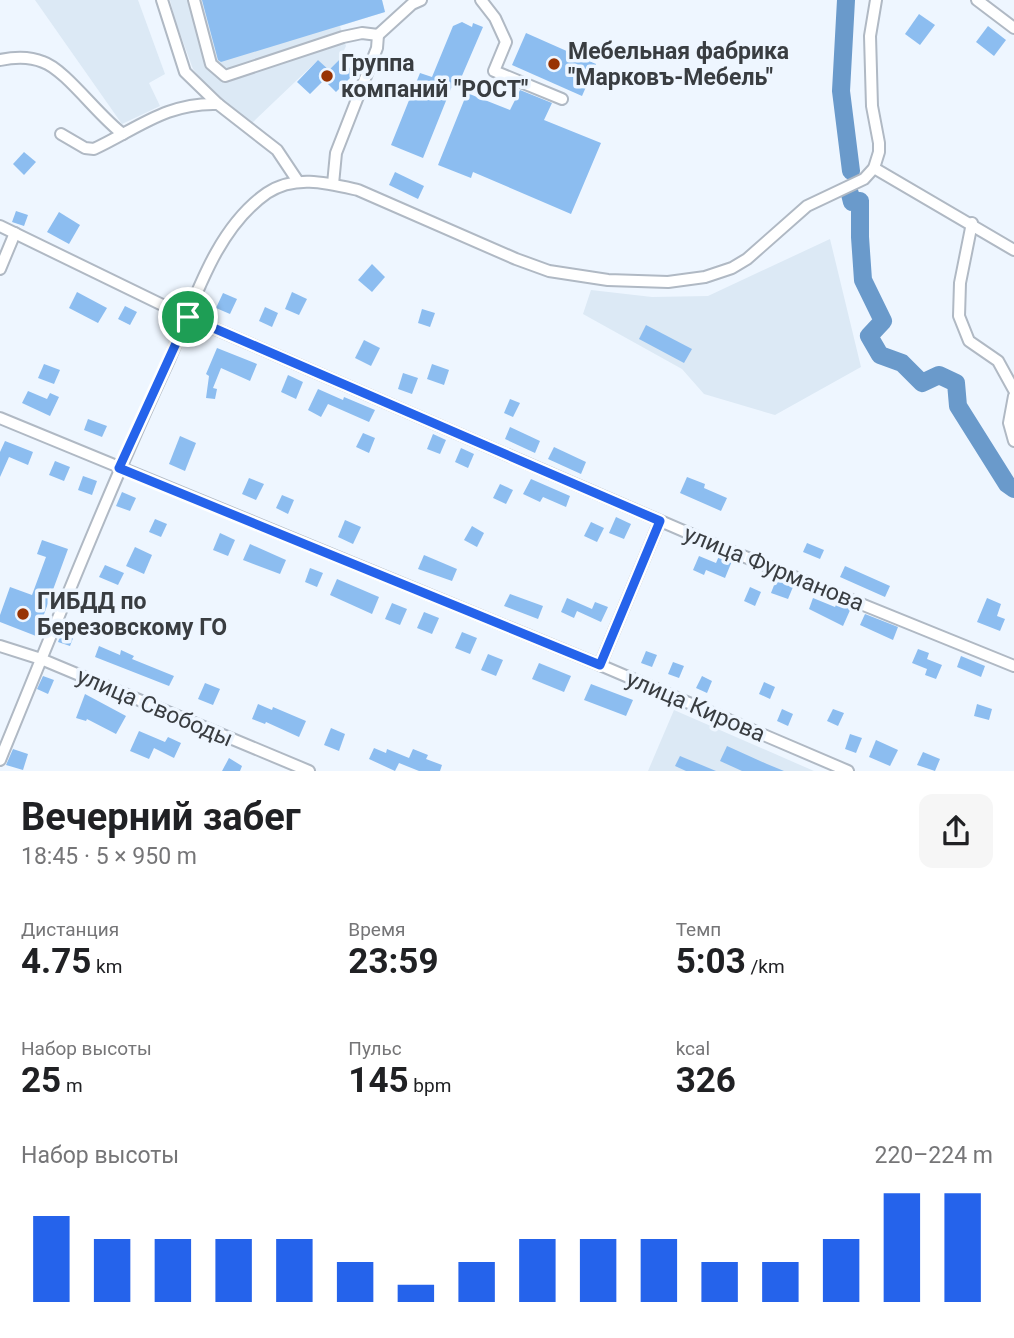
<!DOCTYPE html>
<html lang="ru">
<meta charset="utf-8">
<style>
:root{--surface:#fff;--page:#f6f6f6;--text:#202124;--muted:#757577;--accent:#2563eb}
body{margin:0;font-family:Roboto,sans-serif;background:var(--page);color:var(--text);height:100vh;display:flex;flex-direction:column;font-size:26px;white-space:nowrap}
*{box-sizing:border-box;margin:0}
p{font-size:23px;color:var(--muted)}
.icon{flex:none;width:38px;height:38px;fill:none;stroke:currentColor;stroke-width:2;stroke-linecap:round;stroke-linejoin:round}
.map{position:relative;height:771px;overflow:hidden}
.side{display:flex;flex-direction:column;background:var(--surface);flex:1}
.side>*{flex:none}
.pin{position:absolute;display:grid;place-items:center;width:60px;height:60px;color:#fff;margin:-30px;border:4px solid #fff;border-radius:50%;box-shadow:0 2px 7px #0007}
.round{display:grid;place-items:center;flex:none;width:74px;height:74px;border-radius:14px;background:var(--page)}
.headline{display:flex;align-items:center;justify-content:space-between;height:119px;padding:0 21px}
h1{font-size:38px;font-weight:700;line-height:52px}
.figures{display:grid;grid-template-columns:repeat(3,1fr);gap:10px;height:119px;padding:7px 21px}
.figures div{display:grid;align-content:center}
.figures b{font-size:35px;font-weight:700}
.figures small{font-size:19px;font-weight:400}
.figures p{font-size:19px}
.chart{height:196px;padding:14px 21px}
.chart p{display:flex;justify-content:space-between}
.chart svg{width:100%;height:126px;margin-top:7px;stroke:var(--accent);stroke-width:6}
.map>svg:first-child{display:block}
.built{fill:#dce9f5}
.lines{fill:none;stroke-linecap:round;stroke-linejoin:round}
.river{stroke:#6a9acb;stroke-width:18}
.building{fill:#8cbdf0}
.minor-casing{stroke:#b0b9c4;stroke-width:14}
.minor{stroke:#fff;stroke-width:10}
.route-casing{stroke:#fff;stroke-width:14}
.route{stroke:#2563eb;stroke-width:9}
.poi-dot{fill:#983303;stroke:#eef6ff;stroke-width:2.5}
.labels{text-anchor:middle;stroke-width:7;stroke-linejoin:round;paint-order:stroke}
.poi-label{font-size:23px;font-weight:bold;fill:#393d41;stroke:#eef6ff;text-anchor:start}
.street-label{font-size:23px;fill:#393d41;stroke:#eef6ff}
</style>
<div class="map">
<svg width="1014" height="771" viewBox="0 0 1014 771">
<rect width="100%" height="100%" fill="#eef6ff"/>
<g class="built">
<path d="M35,0H138L165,74L149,83L160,106L122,124Z"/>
<path d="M170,0H382L385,12L340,26L346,46L340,59L329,70L318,60L252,123L217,97L193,69L175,20Z"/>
<path d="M830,239L861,367L775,415L704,394L682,369L583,314L591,290L652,297L708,296Z"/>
<path d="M674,710L814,771H648Z"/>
</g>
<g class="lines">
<g class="river">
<path d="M846,0L841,91L851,171"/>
<path d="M850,194L852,202L860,201V237L863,280L883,321L869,336L880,355L902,363L922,383L939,375L956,383L958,406L1007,484L1014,489"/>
</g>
</g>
<g class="building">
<path d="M202,0H382L385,12L221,62L218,60Z"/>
<path d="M919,14L935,25L920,45L905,34Z"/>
<path d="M462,22L472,27L473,23L483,27L461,78L456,76L423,158L391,145L420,73L432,77L453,26Z"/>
<path d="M988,26L1006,40L994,56L976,42Z"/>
<path d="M526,33L596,64L582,96L512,65Z"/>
<path d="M340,59L355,73L336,92L324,80L310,94L297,82L318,60L329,70Z"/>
<path d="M520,90L552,103L544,120L601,143L571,214L473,172L471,178L438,165L467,93L510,110Z"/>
<path d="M24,152L36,162L24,175L13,164Z"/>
<path d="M395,172L424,186L418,199L389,185Z"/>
<path d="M16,211L28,215L24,226L12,222Z"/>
<path d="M59,212L80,225L69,244L47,232Z"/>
<path d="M372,264L385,277L372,292L358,280Z"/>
<path d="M77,292L107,308L98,323L69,308Z"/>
<path d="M292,292L307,299L299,315L285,309Z"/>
<path d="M223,293L237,299L230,314L216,308Z"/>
<path d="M125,306L137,312L130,325L118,319Z"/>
<path d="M265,307L278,313L272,327L259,321Z"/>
<path d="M422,309L435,313L430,327L418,323Z"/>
<path d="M646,325L692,349L684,363L639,339Z"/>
<path d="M364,340L380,348L371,366L355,358Z"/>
<path d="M217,348L257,364L250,381L221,368L213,388L217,389L215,399L206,398L209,376L206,374Z"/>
<path d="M44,364L60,370L54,384L38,378Z"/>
<path d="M432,364L449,370L444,385L427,379Z"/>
<path d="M403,373L418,378L412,394L398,389Z"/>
<path d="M288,375L303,382L296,399L281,392Z"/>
<path d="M318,389L343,400L344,397L375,410L369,422L328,404L321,417L308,410Z"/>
<path d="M28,391L47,399L50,393L59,397L50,416L22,403Z"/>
<path d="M510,399L520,403L513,417L504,413Z"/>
<path d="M88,419L107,426L102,437L84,430Z"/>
<path d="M510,427L540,441L535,453L505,439Z"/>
<path d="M363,433L375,438L369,453L356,447Z"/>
<path d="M433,434L446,440L440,454L427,449Z"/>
<path d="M180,436L196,443L185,471L169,464Z"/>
<path d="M5,441L33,452L28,465L9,457L0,477V452Z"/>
<path d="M554,447L586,462L581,474L548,459Z"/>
<path d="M461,448L474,454L468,468L455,462Z"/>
<path d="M55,461L70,467L64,481L49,475Z"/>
<path d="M83,476L97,481L92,495L78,490Z"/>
<path d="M687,477L705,484L704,488L727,498L721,511L680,493Z"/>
<path d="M249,478L264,484L256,500L242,494Z"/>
<path d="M531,479L570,496L566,507L543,497L540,502L523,494Z"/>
<path d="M500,484L513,490L506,504L493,498Z"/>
<path d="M122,492L136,498L130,511L116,506Z"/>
<path d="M282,495L294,500L288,514L276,508Z"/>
<path d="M616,517L631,524L624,539L609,533Z"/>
<path d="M155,519L167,524L161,537L149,532Z"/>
<path d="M345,520L361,527L353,544L338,537Z"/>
<path d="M591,522L604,528L597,542L584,536Z"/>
<path d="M472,526L484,533L477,547L464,540Z"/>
<path d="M220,533L235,540L228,556L213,550Z"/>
<path d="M42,540L68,549L36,636L0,622V615L10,587L32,595L46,557L37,554Z"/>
<path d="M807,543L824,550L820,559L803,552Z"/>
<path d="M250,544L286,560L280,574L243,560Z"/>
<path d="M135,547L152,555L144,574L126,566Z"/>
<path d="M424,555L457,569L452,581L418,569Z"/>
<path d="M699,556L716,563L719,556L732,561L725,578L706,570L704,575L693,570Z"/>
<path d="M105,565L124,573L118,585L99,577Z"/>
<path d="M845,566L890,586L885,597L840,577Z"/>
<path d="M310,568L323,573L317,587L305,582Z"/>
<path d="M337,579L379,597L372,614L330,595Z"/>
<path d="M776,580L793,587L788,599L771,593Z"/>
<path d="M750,587L761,592L755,606L744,601Z"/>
<path d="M510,594L543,606L538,619L504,606Z"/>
<path d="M567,598L592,609L595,602L608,607L601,622L577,611L574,618L561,612Z"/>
<path d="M813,598L835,607L837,603L851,608L843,626L809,609Z"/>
<path d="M987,598L1001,604L997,616L1005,619L1000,631L977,622Z"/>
<path d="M392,603L407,609L400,625L385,619Z"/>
<path d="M424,612L439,618L432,634L417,628Z"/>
<path d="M865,614L898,627L893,640L860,625Z"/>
<path d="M63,629L75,633L70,646L58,642Z"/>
<path d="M462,632L477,638L470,654L455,648Z"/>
<path d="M99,646L120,655L121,650L134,656L132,659L174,676L169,686L95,657Z"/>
<path d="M918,649L929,653L927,659L942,665L936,679L925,675L927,669L912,663Z"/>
<path d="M646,651L657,655L652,667L641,663Z"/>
<path d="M488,654L503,660L496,676L481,670Z"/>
<path d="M961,656L985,666L981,677L957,667Z"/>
<path d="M673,662L684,666L679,678L668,674Z"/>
<path d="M539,663L571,676L564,692L532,679Z"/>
<path d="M43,676L54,680L48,694L37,689Z"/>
<path d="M702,676L712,681L707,693L696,688Z"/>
<path d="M764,682L775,687L770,699L759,694Z"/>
<path d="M205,683L220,689L213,705L198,699Z"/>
<path d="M591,684L633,700L626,716L584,700Z"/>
<path d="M85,694L126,716L116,734L87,719L86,721L76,718Z"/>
<path d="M258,704L272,710L273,707L306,721L299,737L266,722L265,724L252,719Z"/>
<path d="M977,704L992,709L989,720L974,716Z"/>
<path d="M782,709L793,714L788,726L777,721Z"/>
<path d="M833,709L844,713L838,726L827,721Z"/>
<path d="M331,728L345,734L339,751L324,745Z"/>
<path d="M139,731L165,742L168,737L181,743L174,758L154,748L149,759L130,751Z"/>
<path d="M850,734L862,738L856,753L845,749Z"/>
<path d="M876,740L898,750L890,766L869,757Z"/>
<path d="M727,746L767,764L784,771H742L720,761Z"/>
<path d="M374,748L386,753L387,749L409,758L413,749L428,755L426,759L442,765L440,771H419L399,763L395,771L369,759Z"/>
<path d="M13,749L28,754L23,770L6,765Z"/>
<path d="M923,752L940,759L935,771L917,765Z"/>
<path d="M680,756L716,771H686L675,766Z"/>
<path d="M229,758L242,766L240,771H222Z"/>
</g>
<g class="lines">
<defs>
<g id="minor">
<path d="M162,0L185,72L218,104L277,150L297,180"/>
<path d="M194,0L211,64L225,76L343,37L362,33L378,35L377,48L336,153L333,184"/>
<path d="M481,0L495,18L506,42L494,71L562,99"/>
<path d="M977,0L1014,28"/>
<path d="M378,35L412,4L421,0"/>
<path d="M0,60C14,57 29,56 43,62C65,69 100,118 123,134"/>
<path d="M61,134L85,148L94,149C137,129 167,102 218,104"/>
<path d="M874,168L1014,250"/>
<path d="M972,223L960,283L959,316L969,341L998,361L1014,390"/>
<path d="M0,226L183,315L723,548L1014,666"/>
<path d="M0,269L15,233"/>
<path d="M1014,396L1009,423L1014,441"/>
<path d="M0,418L600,665L848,771"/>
<path d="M0,646L41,659L309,771"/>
<path d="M600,665L660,521"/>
<path d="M0,760C55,626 108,492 169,360C194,303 214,230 267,193C295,174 328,183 358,190L516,259L549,271L608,280L668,282L705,277L732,268L747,259L807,206L864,179L874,168L879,152V143L872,106L870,36L876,0"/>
</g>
</defs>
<use href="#minor" class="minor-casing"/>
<use href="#minor" class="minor"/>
</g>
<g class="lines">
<defs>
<path id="route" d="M188,317L660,521L600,665L119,468Z"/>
</defs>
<use href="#route" class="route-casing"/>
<use href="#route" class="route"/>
</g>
<g class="poi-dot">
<circle cx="554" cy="64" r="7"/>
<circle cx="327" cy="76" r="7"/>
<circle cx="23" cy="614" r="7"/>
</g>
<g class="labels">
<g class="poi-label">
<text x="568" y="59">Мебельная фабрика<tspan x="568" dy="26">"Марковъ-Мебель"</tspan></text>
<text x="341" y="71">Группа<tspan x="341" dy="26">компаний "РОСТ"</tspan></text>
<text x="37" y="609">ГИБДД по<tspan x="37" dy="26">Березовскому ГО</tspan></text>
</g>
<g class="street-label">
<text transform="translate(774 568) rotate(22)" y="8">улица Фурманова</text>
<text transform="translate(696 706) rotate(23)" y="8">улица Кирова</text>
<text transform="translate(155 707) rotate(23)" y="8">улица Свободы</text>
</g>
</g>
</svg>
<div class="pin" style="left:188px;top:317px;background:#1e9e55"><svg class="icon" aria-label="arrive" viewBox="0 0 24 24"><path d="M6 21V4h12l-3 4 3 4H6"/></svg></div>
</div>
<section class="side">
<div class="headline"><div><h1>Вечерний забег</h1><p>18:45 · 5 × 950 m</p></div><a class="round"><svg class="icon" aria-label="share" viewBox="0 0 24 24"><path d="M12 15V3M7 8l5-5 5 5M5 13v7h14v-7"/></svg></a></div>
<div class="figures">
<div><p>Дистанция</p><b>4.75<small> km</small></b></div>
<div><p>Время</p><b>23:59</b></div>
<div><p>Темп</p><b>5:03<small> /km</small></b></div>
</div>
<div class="figures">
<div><p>Набор высоты</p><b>25<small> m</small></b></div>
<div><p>Пульс</p><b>145<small> bpm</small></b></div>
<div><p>kcal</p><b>326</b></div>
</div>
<div class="chart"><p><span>Набор высоты</span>220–224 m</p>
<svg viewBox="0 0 160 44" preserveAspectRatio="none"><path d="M5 44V14M15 44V22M25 44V22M35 44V22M45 44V22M55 44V30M65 44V38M75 44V30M85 44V22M95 44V22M105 44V22M115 44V30M125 44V30M135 44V22M145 44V6M155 44V6"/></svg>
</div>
</section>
